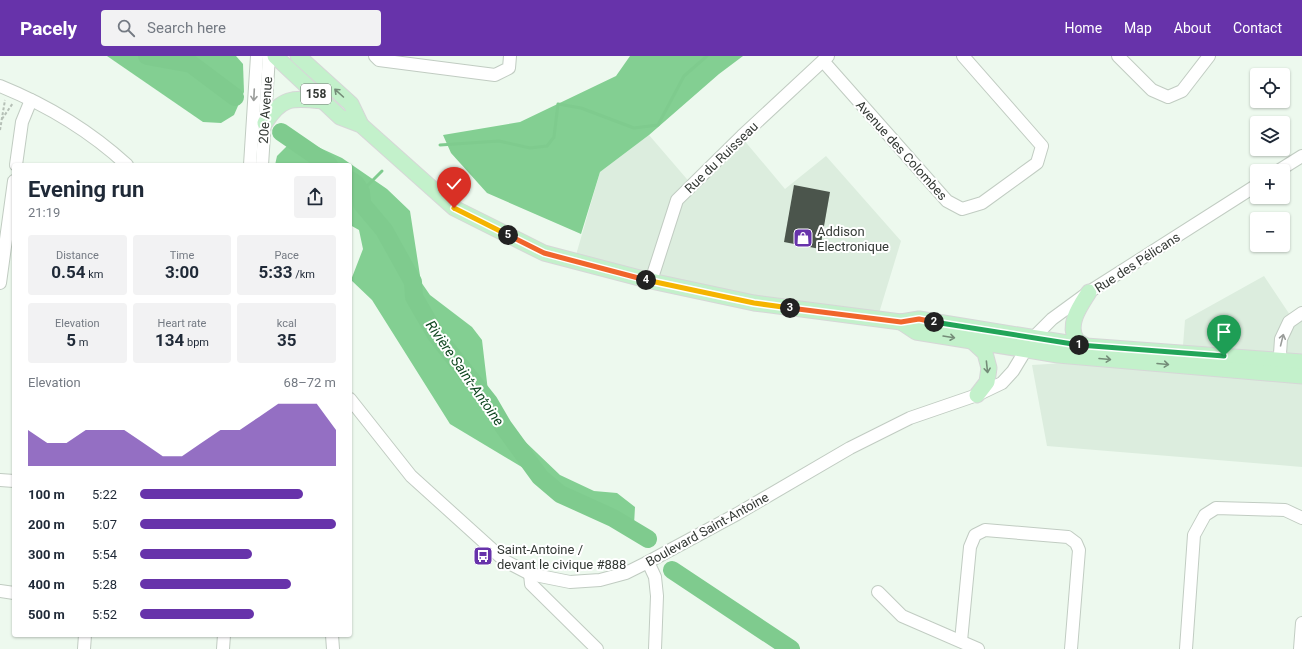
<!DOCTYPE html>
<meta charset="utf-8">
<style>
:root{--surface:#fff;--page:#f2f2f3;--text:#1f2937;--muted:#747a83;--accent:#6733aa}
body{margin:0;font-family:Roboto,sans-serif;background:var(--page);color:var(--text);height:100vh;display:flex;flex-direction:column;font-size:15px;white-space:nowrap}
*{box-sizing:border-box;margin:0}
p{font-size:13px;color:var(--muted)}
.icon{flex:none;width:22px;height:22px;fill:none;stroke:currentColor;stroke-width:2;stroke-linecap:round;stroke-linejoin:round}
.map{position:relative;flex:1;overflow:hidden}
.sheet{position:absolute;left:12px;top:107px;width:340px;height:474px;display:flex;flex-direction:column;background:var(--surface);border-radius:4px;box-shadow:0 1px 3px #0004}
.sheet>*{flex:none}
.controls{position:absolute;left:1250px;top:12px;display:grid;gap:8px}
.controls a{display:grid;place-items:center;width:40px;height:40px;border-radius:4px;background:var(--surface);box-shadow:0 1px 3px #0004;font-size:20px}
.pin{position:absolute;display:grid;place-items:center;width:34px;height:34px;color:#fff;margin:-41px -17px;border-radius:50% 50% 50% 0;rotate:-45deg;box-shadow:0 0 4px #0007}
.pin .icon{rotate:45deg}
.km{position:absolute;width:20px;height:20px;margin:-10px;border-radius:50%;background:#222;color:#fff;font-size:11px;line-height:20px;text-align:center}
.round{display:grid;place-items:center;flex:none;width:42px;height:42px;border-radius:4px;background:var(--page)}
.head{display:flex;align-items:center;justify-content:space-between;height:68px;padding:0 16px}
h1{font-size:22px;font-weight:700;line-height:30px}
.figures{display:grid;grid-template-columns:repeat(3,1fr);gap:6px;height:68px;padding:4px 16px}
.figures div{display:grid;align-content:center;border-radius:4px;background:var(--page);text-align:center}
.figures b{font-size:17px;font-weight:700}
.figures small{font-size:11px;font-weight:400}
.figures p{font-size:11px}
.chart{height:112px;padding:8px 16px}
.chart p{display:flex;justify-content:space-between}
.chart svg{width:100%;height:72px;margin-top:4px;fill:var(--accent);opacity:.7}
ul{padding:0 16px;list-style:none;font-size:13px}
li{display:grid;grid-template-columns:64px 48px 1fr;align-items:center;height:30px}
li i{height:10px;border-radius:5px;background:var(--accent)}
header{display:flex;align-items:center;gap:24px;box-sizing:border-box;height:56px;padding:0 20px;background:var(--accent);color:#fff}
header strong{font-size:19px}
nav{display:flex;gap:22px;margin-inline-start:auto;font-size:14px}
.search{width:280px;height:36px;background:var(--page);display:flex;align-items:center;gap:10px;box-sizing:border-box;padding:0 14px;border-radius:4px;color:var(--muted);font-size:15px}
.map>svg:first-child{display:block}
.built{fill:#dcedde}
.forest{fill:#83cf92}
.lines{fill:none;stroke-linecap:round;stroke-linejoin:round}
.stream{stroke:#7fcb8e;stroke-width:3}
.river{stroke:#7fcb8e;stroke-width:18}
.building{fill:#4b554c}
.minor-casing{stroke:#c1ccc2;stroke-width:14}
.major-casing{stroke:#d6d7d7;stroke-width:17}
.path{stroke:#b5bfb6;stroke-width:2;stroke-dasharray:3 2;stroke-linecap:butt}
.minor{stroke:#fff;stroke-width:12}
.major{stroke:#c3f1cb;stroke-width:15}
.oneway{stroke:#748c78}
.oneway2{stroke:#9a9c9a}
.split-1-casing{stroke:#fff;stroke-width:8}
.split-2-casing{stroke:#fff;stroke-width:8}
.split-3-casing{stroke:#fff;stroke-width:8}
.split-4-casing{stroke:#fff;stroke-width:8}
.split-5-casing{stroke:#fff;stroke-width:8}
.split-6-casing{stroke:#fff;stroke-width:8}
.split-1{stroke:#22a559;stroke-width:5}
.split-2{stroke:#22a559;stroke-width:5}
.split-3{stroke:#f0652b;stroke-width:5}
.split-4{stroke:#f5b400;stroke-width:5}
.split-5{stroke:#f0652b;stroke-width:5}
.split-6{stroke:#f5b400;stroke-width:5}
.labels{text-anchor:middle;stroke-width:4;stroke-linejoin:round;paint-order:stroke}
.shield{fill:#fff;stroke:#717472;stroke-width:1}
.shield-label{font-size:12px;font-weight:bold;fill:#343935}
.street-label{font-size:13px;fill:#343935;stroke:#fff}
.poi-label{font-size:13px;fill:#343935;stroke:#fff;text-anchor:start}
.water-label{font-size:14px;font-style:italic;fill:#0f4720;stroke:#fff}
</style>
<header>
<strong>Pacely</strong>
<div class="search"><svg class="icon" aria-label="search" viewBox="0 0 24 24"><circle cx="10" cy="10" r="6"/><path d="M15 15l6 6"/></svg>Search here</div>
<nav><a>Home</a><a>Map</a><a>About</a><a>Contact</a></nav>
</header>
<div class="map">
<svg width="1302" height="593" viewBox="0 0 1302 593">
<rect width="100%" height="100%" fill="#edf9ee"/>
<g class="built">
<path d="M649,79L692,129L743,83L785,133L826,100L901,185L876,267L600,212L576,199L600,116Z"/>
<path d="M1264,220L1294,265L1302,260V411L1047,390L1032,309L1081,306L1181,315L1185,264Z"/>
</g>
<g class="forest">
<path d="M107,0H236L243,8L244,36L234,59L221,67L203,66Z"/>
<path d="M630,0H743L719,18L649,79L600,116L581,178L487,137L451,97L443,79L520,66L616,20Z"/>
<path d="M296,81L342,102L387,133L410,155L421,226L430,239L472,271L482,284L490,352L560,419L594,435L617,437L635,451L634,469L575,443L450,368L372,244L351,224L363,193L359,174L350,169V109H275L277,100Z"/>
</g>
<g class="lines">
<g class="stream">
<path d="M440,89L499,85L530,92L547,90L554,81L558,48L581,52L634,72L658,69L684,20L707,0"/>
<path d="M361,136L382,115"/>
</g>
<g class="river">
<path d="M147,0L191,8L235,41"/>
<path d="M281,76L329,109"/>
<path d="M350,124L356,128L361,136L362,148L384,174L413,226L414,241L436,279L489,346L503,370L540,421L560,438L613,462L648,483"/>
<path d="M672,514L791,593"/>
</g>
</g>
<path class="building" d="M794,129L830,136L820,193L784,186Z"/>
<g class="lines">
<defs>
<g id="minor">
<path d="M375,0L379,4L495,19L509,12L510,0"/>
<path d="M1118,0L1152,34L1168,41L1182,35L1209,0"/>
<path d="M823,5L947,145L962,153L982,147L1037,107L1042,90L963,0"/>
<path d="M0,30C47,49 90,75 127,109"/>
<path d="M16,109L22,66L31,44"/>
<path d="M250,109L257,0"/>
<path d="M262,109L269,0"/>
<path d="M1278,115L1302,100"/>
<path d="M651,225L677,144L742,80L828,0"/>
<path d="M0,227L14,125"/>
<path d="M1279,313L1281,283L1289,266L1302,257"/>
<path d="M350,343L411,420L505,505L530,518L570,526L600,524L626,517L648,506L737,458L850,392L910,362L977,339L1002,327L1013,315L1033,282L1052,263L1089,236L1257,129"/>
<path d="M0,424L14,425"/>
<path d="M648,506L655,521L657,540L655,593"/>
<path d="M530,518L531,528L597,593"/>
<path d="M0,535L14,537"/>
<path d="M878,536L902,560L978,593"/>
<path d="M332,579L333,593"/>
<path d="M961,585L970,491L975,479L985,474L1068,481L1076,487L1079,494L1071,593"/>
<path d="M84,593L85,579"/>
<path d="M223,593L224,579"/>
<path d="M1186,593L1194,479L1205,459L1216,452L1285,454L1302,462"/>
<path d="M1300,593L1302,567"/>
</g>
<g id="major">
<path d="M275,0L340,61L361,69L454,152L544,197L651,225L754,247L901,266L919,263L1086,290L1302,306"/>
<path d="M298,0L351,48L361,69"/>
<path d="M265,67C282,40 293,42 323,45"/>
<path d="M901,266L916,276L1058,299L1302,320"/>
<path d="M972,285L985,297L989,312L987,326L977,339"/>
<path d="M1086,290C1083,288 1078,286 1076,283C1067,267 1081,249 1089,236"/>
</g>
</defs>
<use href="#minor" class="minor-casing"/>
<use href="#major" class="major-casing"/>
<g class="path">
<path d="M2,63L13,47"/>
<path d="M0,74L5,44"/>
</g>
<use href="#minor" class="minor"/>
<use href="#major" class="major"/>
</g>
<defs><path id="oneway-shaft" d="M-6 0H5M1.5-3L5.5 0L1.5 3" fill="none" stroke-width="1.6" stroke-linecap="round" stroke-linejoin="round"/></defs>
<g class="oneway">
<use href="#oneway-shaft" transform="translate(339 37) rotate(-138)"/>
<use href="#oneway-shaft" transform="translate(949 281) rotate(9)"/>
<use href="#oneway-shaft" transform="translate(1105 303) rotate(5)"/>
<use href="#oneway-shaft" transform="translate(1163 308) rotate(5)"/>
<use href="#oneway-shaft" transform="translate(987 311) rotate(84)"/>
</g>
<g class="oneway2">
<use href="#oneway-shaft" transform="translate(254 39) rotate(93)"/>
<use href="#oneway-shaft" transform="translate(1282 284) rotate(-76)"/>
</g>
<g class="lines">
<defs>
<path id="split-1" d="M1079,289L1224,300"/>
<path id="split-2" d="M934,266L1079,289"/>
<path id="split-3" d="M790,252L901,266L919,263L934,266"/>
<path id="split-4" d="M646,224L754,247L790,252"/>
<path id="split-5" d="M508,179L544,197L646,224"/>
<path id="split-6" d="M454,152L508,179"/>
</defs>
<use href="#split-1" class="split-1-casing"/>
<use href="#split-2" class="split-2-casing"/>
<use href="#split-3" class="split-3-casing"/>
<use href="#split-4" class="split-4-casing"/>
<use href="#split-5" class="split-5-casing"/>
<use href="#split-6" class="split-6-casing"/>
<use href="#split-1" class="split-1"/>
<use href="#split-2" class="split-2"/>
<use href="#split-3" class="split-3"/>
<use href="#split-4" class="split-4"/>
<use href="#split-5" class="split-5"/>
<use href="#split-6" class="split-6"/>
</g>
<defs>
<symbol id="shop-square" viewBox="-11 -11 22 22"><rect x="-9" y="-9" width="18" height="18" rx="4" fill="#6733aa" stroke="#fff"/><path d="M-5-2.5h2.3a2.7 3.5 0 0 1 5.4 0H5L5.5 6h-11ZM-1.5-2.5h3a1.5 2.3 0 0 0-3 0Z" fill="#fff"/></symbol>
<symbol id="bus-square" viewBox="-11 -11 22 22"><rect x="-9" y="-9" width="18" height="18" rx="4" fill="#6733aa" stroke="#fff"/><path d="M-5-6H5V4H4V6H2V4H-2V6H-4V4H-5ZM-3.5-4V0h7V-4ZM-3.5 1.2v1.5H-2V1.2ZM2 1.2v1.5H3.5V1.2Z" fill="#fff"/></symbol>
</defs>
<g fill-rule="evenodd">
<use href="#shop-square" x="792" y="171" width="22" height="22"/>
<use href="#bus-square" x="472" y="489" width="22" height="22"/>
</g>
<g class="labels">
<rect class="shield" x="301" y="28" width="30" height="20" rx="3"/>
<g class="shield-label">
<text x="316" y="42">158</text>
</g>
<g class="street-label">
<text transform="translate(265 54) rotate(-86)" y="5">20e Avenue</text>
<text transform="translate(902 94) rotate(48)" y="5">Avenue des Colombes</text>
<text transform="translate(721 101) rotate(-44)" y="5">Rue du Ruisseau</text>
<text transform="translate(1137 206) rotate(-33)" y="5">Rue des Pélicans</text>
<text transform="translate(707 473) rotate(-29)" y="5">Boulevard Saint-Antoine</text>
</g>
<g class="poi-label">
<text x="817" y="180">Addison<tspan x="817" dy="15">Electronique</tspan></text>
<text x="497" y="498">Saint-Antoine /<tspan x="497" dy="15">devant le civique #888</tspan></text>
</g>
<g class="water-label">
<text transform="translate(465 317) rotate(55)" y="5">Rivière Saint-Antoine</text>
</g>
</g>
</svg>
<div class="controls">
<a><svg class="icon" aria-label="locate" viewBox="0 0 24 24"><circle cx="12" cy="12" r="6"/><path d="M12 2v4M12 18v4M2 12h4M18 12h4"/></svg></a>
<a><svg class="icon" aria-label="layers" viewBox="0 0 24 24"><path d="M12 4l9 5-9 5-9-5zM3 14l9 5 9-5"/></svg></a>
<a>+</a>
<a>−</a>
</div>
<div class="pin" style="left:1224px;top:300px;background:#1e9e55"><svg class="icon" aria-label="arrive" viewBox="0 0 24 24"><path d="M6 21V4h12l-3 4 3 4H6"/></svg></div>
<div class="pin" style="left:454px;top:152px;background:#d93025"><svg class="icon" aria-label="check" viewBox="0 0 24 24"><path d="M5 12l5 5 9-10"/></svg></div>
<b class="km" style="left:1079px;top:289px">1</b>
<b class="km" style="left:934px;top:266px">2</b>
<b class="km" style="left:790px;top:252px">3</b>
<b class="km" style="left:646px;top:224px">4</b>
<b class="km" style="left:508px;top:179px">5</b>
<section class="sheet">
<div class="head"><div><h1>Evening run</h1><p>21:19</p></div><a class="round"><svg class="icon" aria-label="share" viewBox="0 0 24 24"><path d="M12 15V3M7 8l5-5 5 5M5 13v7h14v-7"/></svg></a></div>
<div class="figures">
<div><p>Distance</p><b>0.54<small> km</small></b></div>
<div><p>Time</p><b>3:00</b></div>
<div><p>Pace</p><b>5:33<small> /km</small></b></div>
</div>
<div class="figures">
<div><p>Elevation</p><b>5<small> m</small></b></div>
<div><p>Heart rate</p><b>134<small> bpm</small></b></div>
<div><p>kcal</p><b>35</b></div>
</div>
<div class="chart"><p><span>Elevation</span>68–72 m</p>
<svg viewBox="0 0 160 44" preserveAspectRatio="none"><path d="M0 44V22L10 30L20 30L30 22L40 22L50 22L60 30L70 38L80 38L90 30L100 22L110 22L120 14L130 6L140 6L150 6L160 22V44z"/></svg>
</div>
<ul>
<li><b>100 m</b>5:22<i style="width:83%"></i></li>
<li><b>200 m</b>5:07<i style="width:100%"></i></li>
<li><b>300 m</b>5:54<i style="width:57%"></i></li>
<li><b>400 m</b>5:28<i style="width:77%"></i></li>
<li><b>500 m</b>5:52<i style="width:58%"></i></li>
</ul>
</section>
</div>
